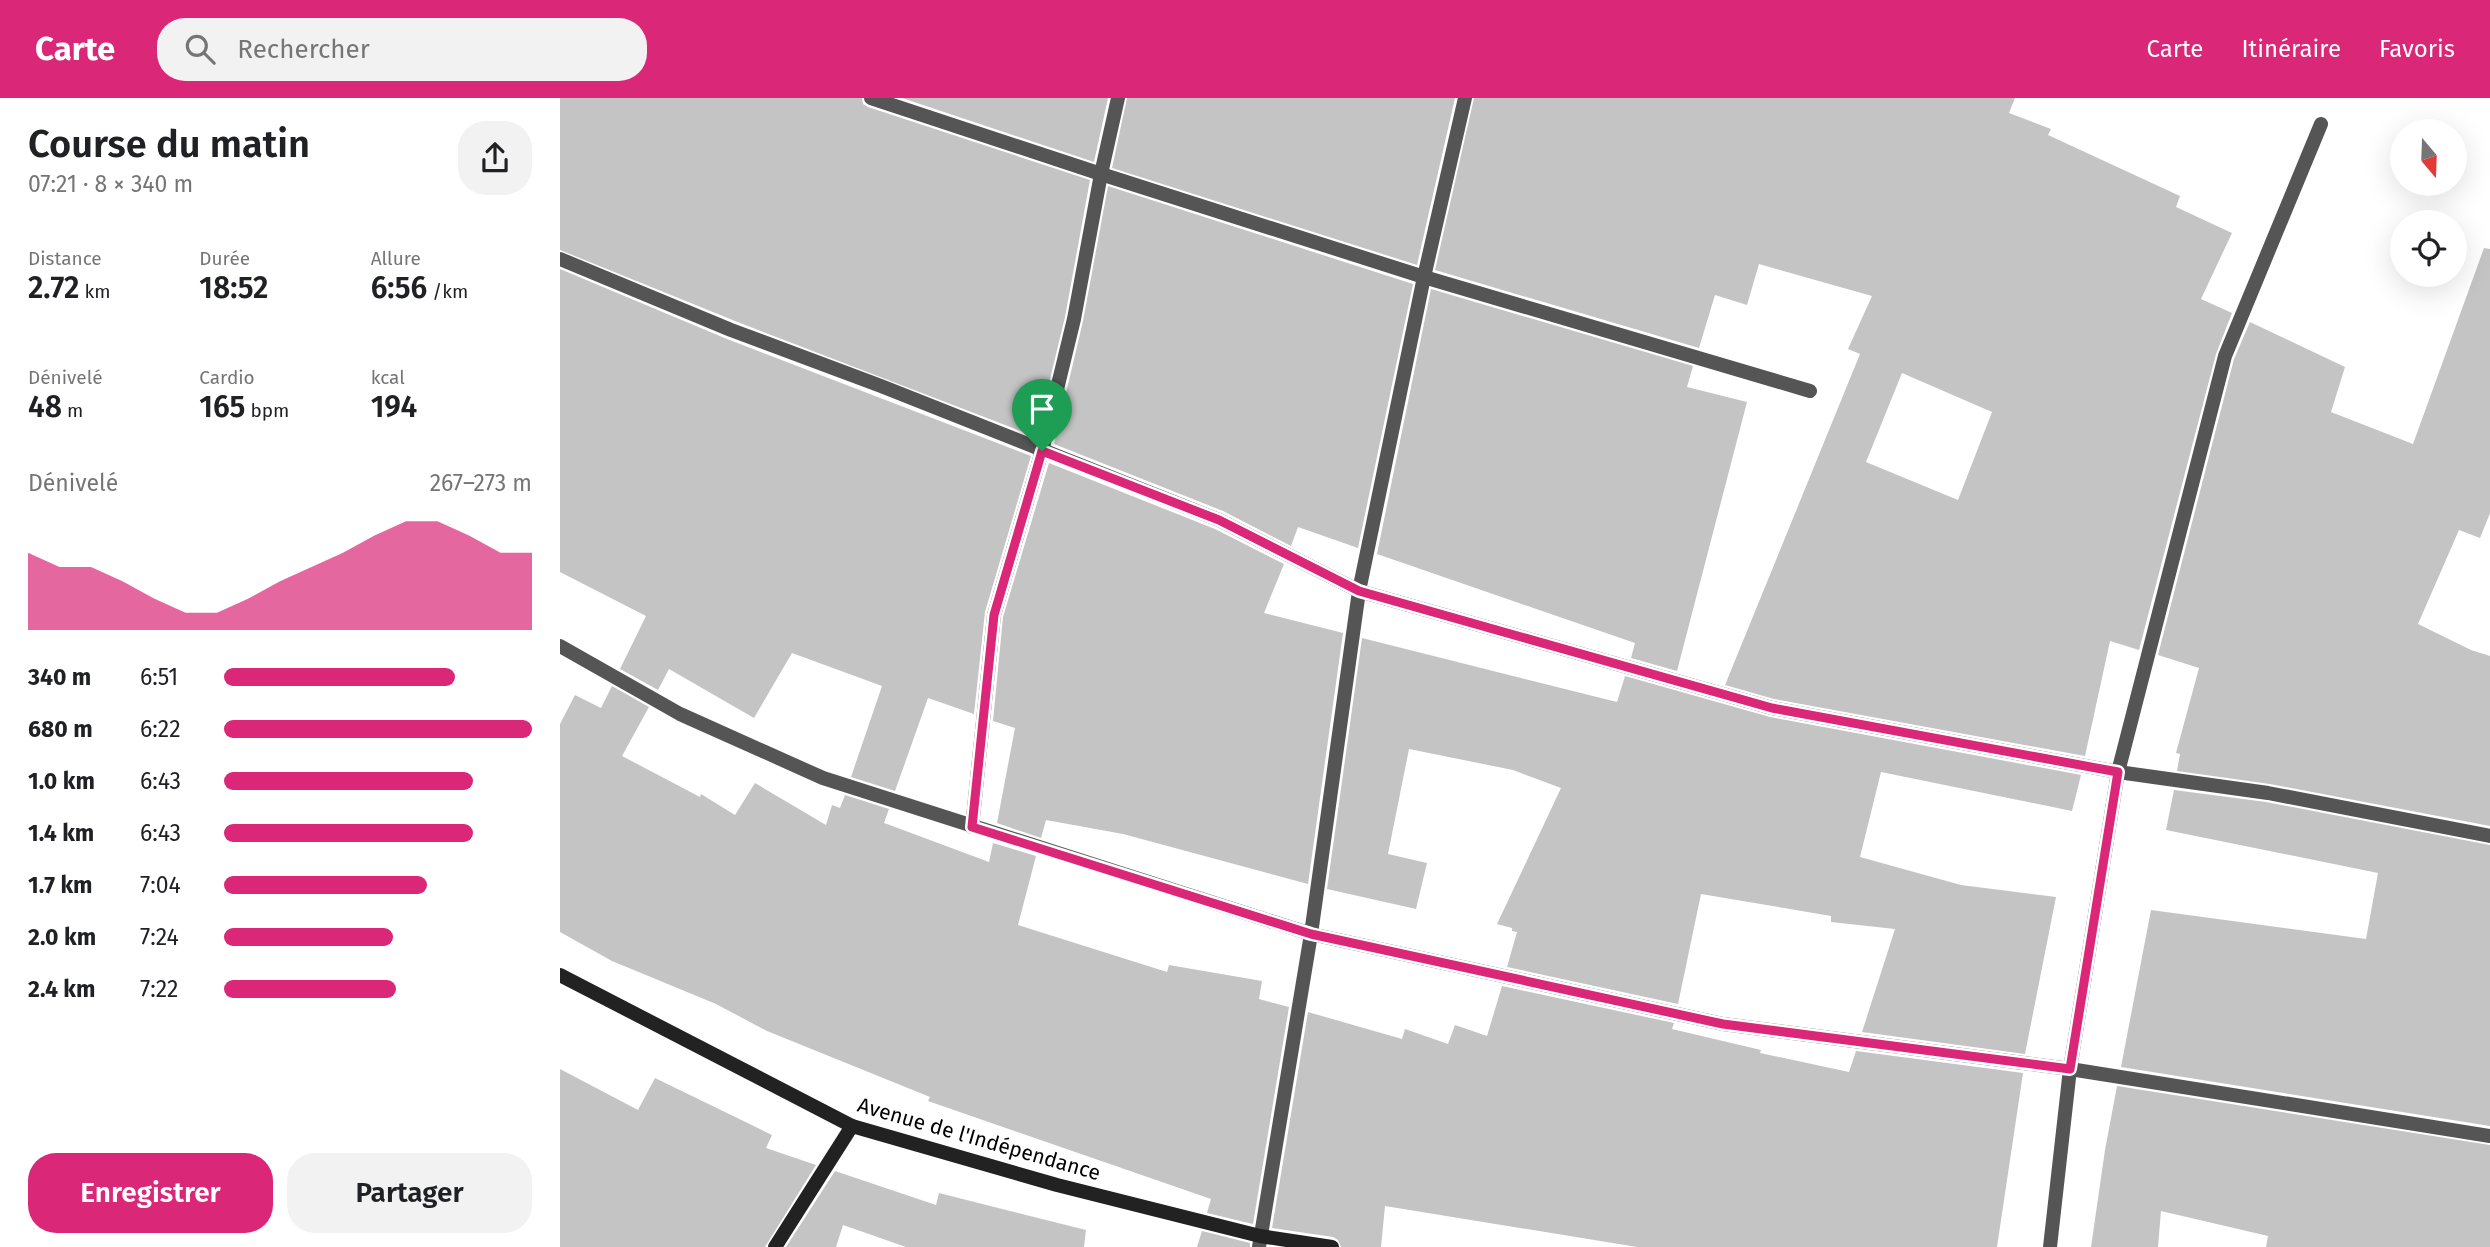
<!DOCTYPE html>
<html lang="fr">
<meta charset="utf-8">
<style>
:root{--surface:#fff;--page:#f2f2f2;--text:#202124;--muted:#757577;--accent:#db2777}
body{margin:0;font-family:"Fira Sans",sans-serif;background:var(--page);color:var(--text);height:100vh;display:flex;flex-direction:column;font-size:26px;white-space:nowrap}
*{box-sizing:border-box;margin:0}
p{font-size:23px;color:var(--muted)}
.icon{flex:none;width:38px;height:38px;fill:none;stroke:currentColor;stroke-width:2;stroke-linecap:round;stroke-linejoin:round}
.map{position:relative;flex:1;overflow:hidden}
.panel{display:flex;flex-direction:column;background:var(--surface);width:560px}
.panel>*{flex:none}
.needle{width:46px;rotate:161deg}
.fabs{position:absolute;left:1830px;top:21px;display:grid;gap:14px}
.fabs a{display:grid;place-items:center;width:77px;height:77px;border-radius:50%;background:var(--surface);box-shadow:0 7px 28px #0002;font-size:35px}
.pin{position:absolute;display:grid;place-items:center;width:60px;height:60px;color:#fff;margin:-72px -30px;border-radius:50% 50% 50% 0;rotate:-45deg;box-shadow:0 0 7px #0007}
.pin .icon{rotate:45deg}
.round{display:grid;place-items:center;flex:none;width:74px;height:74px;border-radius:28px;background:var(--page)}
.headline{display:flex;align-items:center;justify-content:space-between;height:119px;padding:0 28px}
h1{font-size:38px;font-weight:600;line-height:52px}
.metrics{display:grid;grid-template-columns:repeat(3,1fr);gap:10px;height:119px;padding:7px 28px}
.metrics div{display:grid;align-content:center}
.metrics b{font-size:30px;font-weight:600}
.metrics small{font-size:19px;font-weight:400}
.metrics p{font-size:19px}
.chart{height:196px;padding:14px 28px}
.chart p{display:flex;justify-content:space-between}
.chart svg{width:100%;height:126px;margin-top:7px;fill:var(--accent);opacity:.7}
.button{display:flex;gap:14px;margin-top:auto;padding:14px 28px}
.button a{flex:1;height:80px;border-radius:28px;background:var(--accent);color:#fff;font-size:28px;font-weight:600;line-height:80px;text-align:center}
.button a+a{background:var(--page);color:var(--text)}
ul{padding:0 28px;list-style:none;font-size:23px}
li{display:grid;grid-template-columns:112px 84px 1fr;align-items:center;height:52px}
li i{height:18px;border-radius:9px;background:var(--accent)}
header{display:flex;align-items:center;gap:42px;box-sizing:border-box;height:98px;padding:0 35px;background:var(--accent);color:#fff}
header strong{font-size:33px}
nav{display:flex;gap:38px;margin-inline-start:auto;font-size:24px}
.search{width:490px;height:63px;background:var(--page);display:flex;align-items:center;gap:18px;box-sizing:border-box;padding:0 24px;border-radius:28px;color:var(--muted);font-size:26px}
main{display:flex;flex:1;min-height:0}
.map>svg:first-child{display:block}
.building{fill:#c4c4c4;fill-rule:evenodd}
.lines{fill:none;stroke-linecap:round;stroke-linejoin:round}
.street{stroke:#555;stroke-width:14}
.secondary{stroke:#222;stroke-width:14}
.route-casing{stroke:#fff;stroke-width:14}
.route{stroke:#db2777;stroke-width:9}
.labels{text-anchor:middle;stroke-width:6;stroke-linejoin:round;paint-order:stroke}
.street-label{font-size:21px;fill:#000;stroke:#fff}
</style>
<header>
<strong>Carte</strong>
<div class="search"><svg class="icon" aria-label="search" viewBox="0 0 24 24"><circle cx="10" cy="10" r="6"/><path d="M15 15l6 6"/></svg>Rechercher</div>
<nav><a>Carte</a><a>Itinéraire</a><a>Favoris</a></nav>
</header>
<main>
<section class="panel">
<div class="headline"><div><h1>Course du matin</h1><p>07:21 · 8 × 340 m</p></div><a class="round"><svg class="icon" aria-label="share" viewBox="0 0 24 24"><path d="M12 15V3M7 8l5-5 5 5M5 13v7h14v-7"/></svg></a></div>
<div class="metrics">
<div><p>Distance</p><b>2.72<small> km</small></b></div>
<div><p>Durée</p><b>18:52</b></div>
<div><p>Allure</p><b>6:56<small> /km</small></b></div>
</div>
<div class="metrics">
<div><p>Dénivelé</p><b>48<small> m</small></b></div>
<div><p>Cardio</p><b>165<small> bpm</small></b></div>
<div><p>kcal</p><b>194</b></div>
</div>
<div class="chart"><p><span>Dénivelé</span>267–273 m</p>
<svg viewBox="0 0 160 44" preserveAspectRatio="none"><path d="M0 44V17L10 22L20 22L30 27L40 33L50 38L60 38L70 33L80 27L90 22L100 17L110 11L120 6L130 6L140 11L150 17L160 17V44z"/></svg>
</div>
<ul>
<li><b>340 m</b>6:51<i style="width:75%"></i></li>
<li><b>680 m</b>6:22<i style="width:100%"></i></li>
<li><b>1.0 km</b>6:43<i style="width:81%"></i></li>
<li><b>1.4 km</b>6:43<i style="width:81%"></i></li>
<li><b>1.7 km</b>7:04<i style="width:66%"></i></li>
<li><b>2.0 km</b>7:24<i style="width:55%"></i></li>
<li><b>2.4 km</b>7:22<i style="width:56%"></i></li>
</ul>
<div class="button"><a>Enregistrer</a><a>Partager</a></div>
</section>
<div class="map">
<svg width="1930" height="1149" viewBox="0 0 1930 1149">
<rect width="100%" height="100%" fill="#fff"/>
<g class="building">
<path d="M0,0H302L303,6L308,9L530,82L505,219L476,339L175,223L0,152Z"/>
<path d="M342,0H548L534,64Z"/>
<path d="M567,0H895L857,167L552,70Z"/>
<path d="M914,0H1455L1449,15L1491,31L1488,37L1620,98L1616,109L1672,135L1641,201L1672,215L1656,256L1579,552L1550,543L1525,658L1214,601L1165,587L1300,256L1288,251L1312,198L1199,166L1187,207L1155,197L1139,250L875,172ZM1342,275L1432,314L1398,402L1306,364Z"/>
<path d="M548,88L853,186L798,450L738,429L731,448L663,413L494,346L523,223Z"/>
<path d="M1924,150L1930,151V415L1920,440L1899,432L1858,526L1911,552L1930,558V728L1710,686L1617,673L1620,656L1616,655L1639,570L1598,557L1674,261L1690,224L1785,269L1771,314L1853,346Z"/>
<path d="M0,171L167,241L471,358L425,514L414,616L368,600L335,693L291,679L322,588L232,555L194,620L109,571L98,592L60,571L86,518L0,474Z"/>
<path d="M871,191L1133,268L1127,289L1187,304L1117,573L1071,560L1075,545L817,456Z"/>
<path d="M489,365L655,431L724,466L704,515L783,535L748,786L563,736L486,722L481,740L437,725L455,630L433,623L443,519Z"/>
<path d="M802,540L1057,604L1065,578L1210,619L1521,677L1512,713L1321,674L1300,759L1401,787L1496,799L1465,956L1302,934L1335,831L1271,824V818L1141,796L1118,906L947,869L957,834L952,833V830L937,826L1001,690L953,672L849,651L828,756L867,765L856,811L767,791Z"/>
<path d="M52,588L89,609L62,658L140,699L141,696L175,717L195,685L266,727L272,707L280,710L285,697L329,711L324,725L327,726L429,764L433,745L476,758L458,827L607,874L609,867L702,883L699,901L729,909L693,1126L647,1115L651,1101L368,1003L370,999L207,933L156,906L52,863L0,834V626L15,597L41,610Z"/>
<path d="M1614,692L1706,704L1930,747V1028L1561,969L1591,812L1806,841L1818,775L1606,732Z"/>
<path d="M942,888L1114,925L1112,931L1201,952L1200,955L1289,974L1296,953L1463,975L1437,1149H1077L825,1108L821,1149H781L778,1142L773,1139L712,1130L748,914L842,941L845,931L888,946L895,927L927,938Z"/>
<path d="M0,971L78,1012L95,980L212,1037L206,1050L256,1067L205,1149H0Z"/>
<path d="M1557,988L1930,1047V1149H1706L1708,1138L1601,1113L1598,1149H1531L1545,1052Z"/>
<path d="M275,1073L376,1107L379,1095L526,1132L524,1149H346L283,1127L276,1149H226Z"/>
<path d="M642,1133L690,1145V1149H637Z"/>
</g>
<g class="lines">
<g class="street">
<path d="M311,0L541,76L864,179L1250,293"/>
<path d="M0,161L171,232L321,288L659,422L799,493L1212,610L1558,674L1708,695L1930,738"/>
<path d="M0,548L120,616L263,680L751,836L1163,926L1510,971L1930,1038"/>
<path d="M412,729L434,517L482,353L514,221L541,76L558,0"/>
<path d="M699,1149L751,836L799,493L864,179L905,0"/>
<path d="M1490,1149L1510,971L1558,674L1665,258L1761,26"/>
</g>
<g class="secondary">
<path d="M0,877L292,1028L497,1087L700,1138L772,1149"/>
<path d="M215,1149L292,1028"/>
</g>
</g>
<g class="lines">
<defs>
<path id="route" d="M482,353L659,422L799,493L1212,610L1558,674L1510,971L1163,926L751,836L412,729L434,517Z"/>
</defs>
<use href="#route" class="route-casing"/>
<use href="#route" class="route"/>
</g>
<g class="labels">
<g class="street-label">
<text transform="translate(419 1041) rotate(16)" y="7">Avenue de l'Indépendance</text>
</g>
</g>
</svg>
<div class="fabs">
<a><svg class="needle" viewBox="-14 -14 28 28"><path d="M0-13l5 13h-10z" fill="#e53935"/><path d="M0 13l5-13h-10z" fill="#757577"/></svg></a>
<a><svg class="icon" aria-label="locate" viewBox="0 0 24 24"><circle cx="12" cy="12" r="6"/><path d="M12 2v4M12 18v4M2 12h4M18 12h4"/></svg></a>
</div>
<div class="pin" style="left:482px;top:353px;background:#1e9e55"><svg class="icon" aria-label="arrive" viewBox="0 0 24 24"><path d="M6 21V4h12l-3 4 3 4H6"/></svg></div>
</div>
</main>
